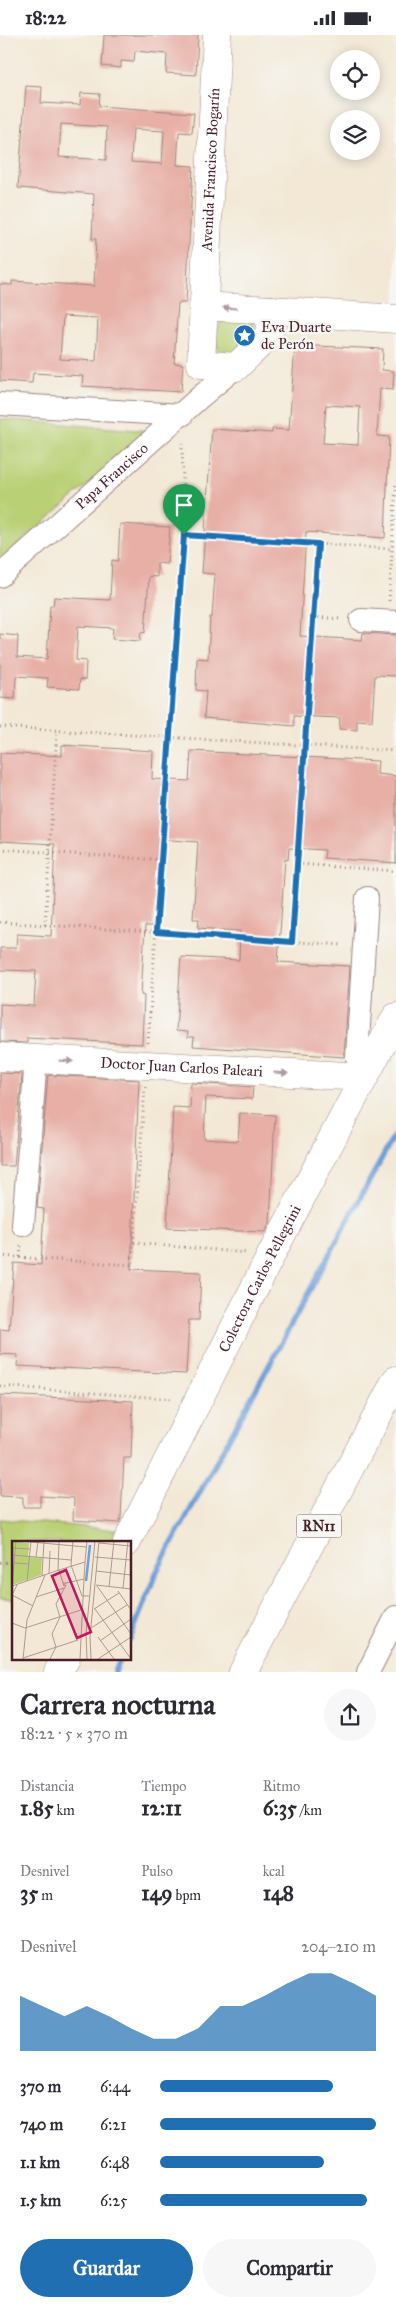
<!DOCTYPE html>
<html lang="es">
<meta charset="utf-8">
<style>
:root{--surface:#fff;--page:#f7f7f7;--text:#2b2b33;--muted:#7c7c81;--accent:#1f6fb2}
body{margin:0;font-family:"IM FELL Great Primer",serif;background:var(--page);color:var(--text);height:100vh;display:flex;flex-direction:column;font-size:19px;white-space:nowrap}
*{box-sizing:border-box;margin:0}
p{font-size:16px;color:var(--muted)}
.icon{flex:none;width:28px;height:28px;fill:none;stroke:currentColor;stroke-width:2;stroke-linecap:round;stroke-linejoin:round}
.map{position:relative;height:1637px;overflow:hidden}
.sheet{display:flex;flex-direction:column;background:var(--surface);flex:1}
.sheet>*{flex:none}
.fabs{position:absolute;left:330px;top:15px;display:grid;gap:10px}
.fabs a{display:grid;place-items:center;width:50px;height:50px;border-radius:50%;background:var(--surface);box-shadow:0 2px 12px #0003;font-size:25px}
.pin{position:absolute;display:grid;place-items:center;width:42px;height:42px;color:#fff;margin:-51px -21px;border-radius:50% 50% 50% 0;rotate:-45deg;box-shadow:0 0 5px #0007}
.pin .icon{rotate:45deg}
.round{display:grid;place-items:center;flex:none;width:52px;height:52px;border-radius:26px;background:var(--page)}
.headline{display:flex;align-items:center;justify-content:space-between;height:85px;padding:0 20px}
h1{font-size:28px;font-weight:700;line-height:38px}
.metrics{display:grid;grid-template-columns:repeat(3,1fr);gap:8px;height:85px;padding:5px 20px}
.metrics div{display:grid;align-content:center}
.metrics b{font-size:21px;font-weight:700}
.metrics small{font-size:14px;font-weight:400}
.metrics p{font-size:14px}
.chart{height:140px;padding:10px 20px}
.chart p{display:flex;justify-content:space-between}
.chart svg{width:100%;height:90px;margin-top:5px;fill:var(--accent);opacity:.7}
.action{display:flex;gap:10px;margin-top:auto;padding:10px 20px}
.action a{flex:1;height:58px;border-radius:30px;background:var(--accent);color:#fff;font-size:20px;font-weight:700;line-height:58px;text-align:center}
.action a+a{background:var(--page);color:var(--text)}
ul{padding:0 20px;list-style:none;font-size:16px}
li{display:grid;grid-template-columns:80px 60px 1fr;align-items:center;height:38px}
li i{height:12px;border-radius:6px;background:var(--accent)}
.status{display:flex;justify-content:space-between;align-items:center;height:35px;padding:0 25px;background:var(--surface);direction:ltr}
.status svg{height:14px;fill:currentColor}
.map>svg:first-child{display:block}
.green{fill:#b9d075;stroke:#827850}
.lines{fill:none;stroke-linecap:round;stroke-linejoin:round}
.stream{stroke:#709fd9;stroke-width:5.5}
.building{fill:#e7afa5;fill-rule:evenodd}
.street-casing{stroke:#9e8480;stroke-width:24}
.secondary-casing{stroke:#9e8480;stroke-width:29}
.highway-casing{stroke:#9e8480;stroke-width:29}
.path{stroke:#9e8480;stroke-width:3;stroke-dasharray:1 4;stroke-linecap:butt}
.street{stroke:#fff;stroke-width:22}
.secondary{stroke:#fff;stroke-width:28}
.highway{stroke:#fff;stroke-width:28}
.oneway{fill:#ae9aa0}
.route-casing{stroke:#fff;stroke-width:10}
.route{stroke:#1f6fb2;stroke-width:6}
.labels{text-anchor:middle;stroke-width:5;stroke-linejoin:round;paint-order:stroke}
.shield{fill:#f6f6f2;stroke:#7e6067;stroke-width:1}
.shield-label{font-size:14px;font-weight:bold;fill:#4a1f2b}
.street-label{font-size:15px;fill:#4a1f2b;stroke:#f6f6f2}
.poi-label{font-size:15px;fill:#4a1f2b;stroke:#f6f6f2;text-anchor:start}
.inset-river{fill:none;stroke:#709fd9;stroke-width:2.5}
.inset-road{fill:none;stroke:#af9891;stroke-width:1}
.view{fill:#c2185b;fill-opacity:0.15;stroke:#c2185b;stroke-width:2.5}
.inset-edge{fill:none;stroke:#4a1f2b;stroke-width:2.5}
</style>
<div class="status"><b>18:22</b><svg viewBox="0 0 49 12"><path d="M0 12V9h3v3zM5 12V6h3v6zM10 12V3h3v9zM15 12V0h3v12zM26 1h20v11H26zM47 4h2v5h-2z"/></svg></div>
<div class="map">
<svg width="396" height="1637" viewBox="0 0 396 1637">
<rect width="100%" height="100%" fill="#f6f6f2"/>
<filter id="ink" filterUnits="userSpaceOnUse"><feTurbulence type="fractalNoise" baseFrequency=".02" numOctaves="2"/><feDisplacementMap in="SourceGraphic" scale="10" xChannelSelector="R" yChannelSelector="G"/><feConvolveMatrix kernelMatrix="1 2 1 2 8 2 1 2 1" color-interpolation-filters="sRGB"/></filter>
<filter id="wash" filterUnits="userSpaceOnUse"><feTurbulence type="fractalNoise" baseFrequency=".0096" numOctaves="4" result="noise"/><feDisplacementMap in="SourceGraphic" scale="20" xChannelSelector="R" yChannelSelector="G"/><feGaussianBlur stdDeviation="1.12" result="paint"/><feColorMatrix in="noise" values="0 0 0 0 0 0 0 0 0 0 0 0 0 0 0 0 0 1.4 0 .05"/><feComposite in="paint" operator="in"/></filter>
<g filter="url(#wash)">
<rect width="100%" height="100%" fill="#f3e8d5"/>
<g class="green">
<path d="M244,281L254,289L253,304L233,322L220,319L214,302L223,283Z"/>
<path d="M0,384L150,396L0,525Z"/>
<path d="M0,1484L118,1495L112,1507H14V1564L0,1563Z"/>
</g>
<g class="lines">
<g class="stream">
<path d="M130,1604L156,1538L396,1097"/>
<path d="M115,1637L121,1623"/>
</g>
</g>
<g id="blocks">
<g class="building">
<path d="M104,0H198L196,40L166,38L167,19L135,16L134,27L121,26V33L102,31Z"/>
<path d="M26,51L42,52L41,68L80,70L81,58L100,59L99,71L194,78L192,98L179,97L177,130L193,131L186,268H178L174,328L183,329L181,357L82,351L83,341L33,338L32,348L0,346V249L12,250V246L94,251L96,204H92L94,159L18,153ZM61,89L107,92L106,125L59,122ZM133,94L164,96L162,129L131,127ZM63,281L98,283L96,326L60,324Z"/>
<path d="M295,310L383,314L382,335L394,336L393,355L380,354L377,401L389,402L385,503L306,497L300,601L362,605L363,598L396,600V641L375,640L372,686L357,685V695L339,694L340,683L294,681V691L204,683L206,656L196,655L197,623L208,624L210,582H212L215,539L202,538L212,394L272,398V394L289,395ZM326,370L360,372L358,410L323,408Z"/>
<path d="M120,489L170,492L167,529L157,528V542L149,541L145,598L141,597L140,606L112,604L113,593L78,591L76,625L86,626L85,645L80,644L79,654L47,652L48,643L16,641L15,664L0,663V599L18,601L17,622L47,624L50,571H53L54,562L110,565L112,525L118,526Z"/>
<path d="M62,710L153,716L152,744L189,746L191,716L378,726L377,739L396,741V828L324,823L325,815L289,813L288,825L285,824L278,927L350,931L344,1022L193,1011L194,1002H187L188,997L176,996L181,922L239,925L240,896L198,893L199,884H193L198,807L158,804L153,891H145L141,960L144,961L142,1009L27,1003V1008L0,1007V969L34,971L36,936L0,935V913H16L17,899L51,901L55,809L0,806V718L62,721Z"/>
<path d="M0,1038L22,1039L14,1131H0Z"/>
<path d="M48,1040L139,1045L131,1234L201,1237L199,1285H189L186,1339L17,1331L18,1320L0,1319V1294L9,1295L14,1228L41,1230L44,1174L37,1173Z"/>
<path d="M191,1048L253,1052L252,1064L206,1062L204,1104L238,1106L240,1078L275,1080L270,1188L265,1197L167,1193L173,1072L190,1073Z"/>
<path d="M0,1360L133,1366L131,1423H124L121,1483L119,1488L73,1485L74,1463L40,1461V1472H23V1462L0,1461Z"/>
</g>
</g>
</g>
<g filter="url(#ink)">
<use href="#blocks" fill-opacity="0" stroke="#9e8480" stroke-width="1"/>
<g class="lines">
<defs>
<g id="street">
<path d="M0,369L182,380"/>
<path id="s1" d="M0,541L199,363L236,332"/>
<path d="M361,585L396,587"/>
<path d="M364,1042L357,1022L367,863"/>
<path d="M23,1190L36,1024"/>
<path d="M368,1637L396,1582"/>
</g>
<g id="secondary">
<path id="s2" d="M203,271L271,275L269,300L236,332L201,329L217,0"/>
<path d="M271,275L396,284"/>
<path id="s3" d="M0,1022L364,1042"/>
<path id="s4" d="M127,1507L271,1220L396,982"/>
<path d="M58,1637L66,1623"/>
</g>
<path id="highway" d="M243,1637L396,1345"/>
</defs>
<use href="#street" class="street-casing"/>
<use href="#secondary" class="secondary-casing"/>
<use href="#highway" class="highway-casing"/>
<g class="path">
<path d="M184,500L392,514"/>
<path d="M389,566L396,449"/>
<path d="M313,582L342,584"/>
<path d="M0,692L396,716"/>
<path d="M0,814L161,825"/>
<path d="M297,829L396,836"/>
<path d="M0,887L344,910"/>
<path d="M45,890L57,696"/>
<path d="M292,907L318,509"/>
<path d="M148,1008L184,500L182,406"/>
<path d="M134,1208L248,1218"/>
<path d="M0,1221L132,1230L145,1052"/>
<path d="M20,1222L21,1211"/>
<path d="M0,1351L174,1364"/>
<path d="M0,1527L14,1528"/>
</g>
<use href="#street" class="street"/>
<use href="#secondary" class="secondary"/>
<use href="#highway" class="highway"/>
</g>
<defs><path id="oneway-solid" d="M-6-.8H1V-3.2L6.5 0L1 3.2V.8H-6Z" transform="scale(1.25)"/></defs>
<g class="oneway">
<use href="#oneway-solid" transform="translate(230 273) rotate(-176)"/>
<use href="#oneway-solid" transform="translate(66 1026) rotate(4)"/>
<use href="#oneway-solid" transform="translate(281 1038) rotate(3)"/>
</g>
</g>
<g class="lines" filter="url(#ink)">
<defs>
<path id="route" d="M184,500L318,509L292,907L156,897Z"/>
</defs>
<use href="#route" class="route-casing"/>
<use href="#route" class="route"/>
</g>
<defs>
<symbol id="sight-disc" viewBox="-11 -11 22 22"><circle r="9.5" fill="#1f6fb2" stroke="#f6f6f2"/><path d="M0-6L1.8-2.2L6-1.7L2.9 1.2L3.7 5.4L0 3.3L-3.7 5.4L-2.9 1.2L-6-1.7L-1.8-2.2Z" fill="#fff"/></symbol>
</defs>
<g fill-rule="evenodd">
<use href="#sight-disc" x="232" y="288" width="25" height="25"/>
</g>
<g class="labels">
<rect class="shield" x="296.5" y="1479.5" width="45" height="23" rx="4"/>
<g class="shield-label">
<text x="319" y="1496">RN11</text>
</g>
<g class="street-label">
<text dy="5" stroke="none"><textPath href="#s2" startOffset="369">Avenida Francisco Bogarín</textPath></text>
<text dy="5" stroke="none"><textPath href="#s1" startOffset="150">Papa Francisco</textPath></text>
<text dy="5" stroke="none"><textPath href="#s3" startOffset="182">Doctor Juan Carlos Paleari</textPath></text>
<text dy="5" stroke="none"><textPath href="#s4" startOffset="295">Colectora Carlos Pellegrini</textPath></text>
</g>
<g class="poi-label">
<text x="261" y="297">Eva Duarte<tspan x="261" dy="17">de Perón</tspan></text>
</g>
</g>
<g transform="translate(12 1506)">
<rect width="119" height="119" fill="#f3e8d5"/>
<path d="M0,0L17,2L16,16L30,17L29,34L0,44Z" fill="#b9d075"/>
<path class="inset-river" d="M74,40L78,4"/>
<path class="inset-road" d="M8,0L74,6M61,0L59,24L70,55H77M87,2L119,5M0,7L18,8M0,14L59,19M24,16L26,0M83,16L119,19M73,21L75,0M2,22L17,23M47,29L73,21L72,38M46,30L47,0M84,30L119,34M37,33L38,10M30,35L32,0M15,40L19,0M54,42L72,38L68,118M5,44L0,54L21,65M84,44L119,48M0,45L47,29L51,42H54L52,45L51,42M0,45L4,0M85,45L119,93M97,46L102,0M111,47L116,0M106,50L119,69M24,56L52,47M82,68L107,52M83,68L119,118M0,82L13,87L69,69L67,62M79,87L115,64M86,96L102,118M88,100L119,78M11,117L66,99M11,118L15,79L33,34M38,118L44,106L40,93L48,76L44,63L54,44M75,118L74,93L83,0M79,118L78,96L87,0M86,118L119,96"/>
<path class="view" d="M54,29L79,91L65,97L40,35Z"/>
<rect width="119" height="119" class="inset-edge"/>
</g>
</svg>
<div class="fabs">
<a><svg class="icon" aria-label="locate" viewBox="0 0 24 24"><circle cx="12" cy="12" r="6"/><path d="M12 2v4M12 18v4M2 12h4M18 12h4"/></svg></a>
<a><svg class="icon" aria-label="layers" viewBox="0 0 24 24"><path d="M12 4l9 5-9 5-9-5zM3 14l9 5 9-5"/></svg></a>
</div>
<div class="pin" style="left:184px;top:500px;background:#1e9e55"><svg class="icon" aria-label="arrive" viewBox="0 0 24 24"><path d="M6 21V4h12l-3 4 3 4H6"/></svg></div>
</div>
<section class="sheet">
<div class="headline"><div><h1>Carrera nocturna</h1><p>18:22 · 5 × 370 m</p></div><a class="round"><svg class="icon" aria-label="share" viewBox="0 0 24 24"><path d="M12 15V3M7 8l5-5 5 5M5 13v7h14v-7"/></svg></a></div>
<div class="metrics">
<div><p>Distancia</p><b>1.85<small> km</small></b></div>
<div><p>Tiempo</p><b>12:11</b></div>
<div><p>Ritmo</p><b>6:35<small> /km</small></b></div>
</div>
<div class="metrics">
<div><p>Desnivel</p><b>35<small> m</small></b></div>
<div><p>Pulso</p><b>149<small> bpm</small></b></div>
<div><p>kcal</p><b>148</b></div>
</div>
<div class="chart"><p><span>Desnivel</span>204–210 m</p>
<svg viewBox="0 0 160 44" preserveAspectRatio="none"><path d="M0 44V17L10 22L20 27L30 22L40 27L50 33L60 38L70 38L80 33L90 22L100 22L110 17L120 11L130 6L140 6L150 11L160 17V44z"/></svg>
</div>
<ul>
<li><b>370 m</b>6:44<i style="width:80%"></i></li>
<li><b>740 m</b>6:21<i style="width:100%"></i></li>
<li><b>1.1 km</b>6:48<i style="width:76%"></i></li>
<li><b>1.5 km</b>6:25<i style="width:96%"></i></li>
</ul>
<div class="action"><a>Guardar</a><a>Compartir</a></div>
</section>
